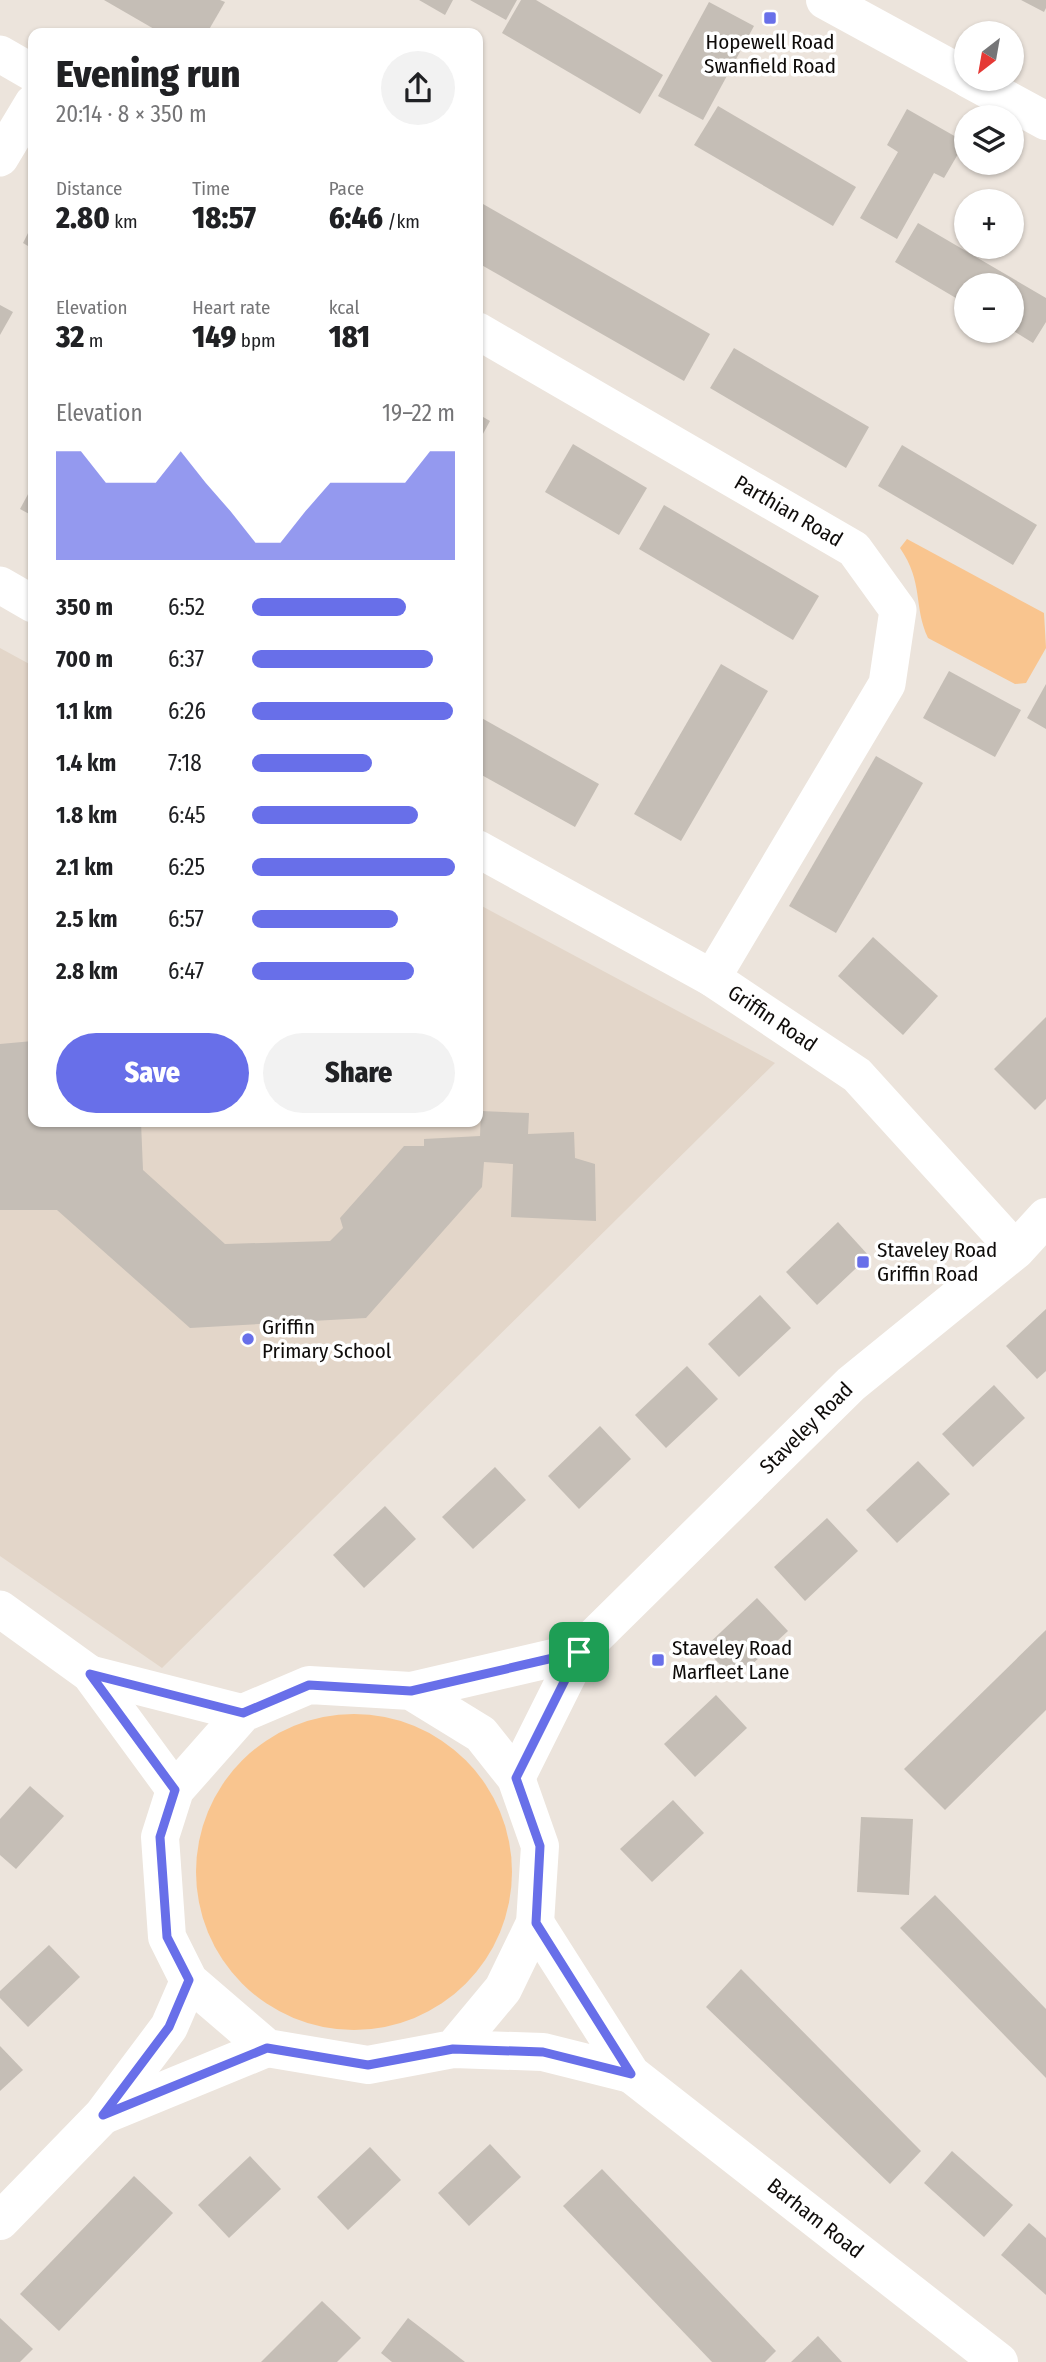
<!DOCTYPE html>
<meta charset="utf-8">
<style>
:root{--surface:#fff;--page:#f2f2f2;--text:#202124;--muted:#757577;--accent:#686fe9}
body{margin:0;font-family:"Fira Sans Condensed",sans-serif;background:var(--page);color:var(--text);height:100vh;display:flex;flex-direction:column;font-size:26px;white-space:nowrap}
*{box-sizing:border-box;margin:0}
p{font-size:23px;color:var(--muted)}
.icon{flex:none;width:38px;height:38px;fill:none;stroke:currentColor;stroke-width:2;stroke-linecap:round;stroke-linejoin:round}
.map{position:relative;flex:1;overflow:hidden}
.sheet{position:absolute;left:28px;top:28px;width:455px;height:1099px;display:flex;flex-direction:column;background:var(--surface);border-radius:14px;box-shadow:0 2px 5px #0004}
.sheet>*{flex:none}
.needle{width:46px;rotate:211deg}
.controls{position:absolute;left:954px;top:21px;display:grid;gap:14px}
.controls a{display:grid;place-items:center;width:70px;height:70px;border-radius:50%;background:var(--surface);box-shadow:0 2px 5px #0004;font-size:35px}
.pin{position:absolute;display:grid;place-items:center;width:60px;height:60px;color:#fff;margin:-30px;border-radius:14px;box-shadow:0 4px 10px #0006}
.round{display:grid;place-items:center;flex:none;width:74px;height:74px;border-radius:37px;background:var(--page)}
.summary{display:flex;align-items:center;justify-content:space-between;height:119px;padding:0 28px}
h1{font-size:38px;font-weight:800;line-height:52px}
.stats{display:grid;grid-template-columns:repeat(3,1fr);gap:10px;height:119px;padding:7px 28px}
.stats div{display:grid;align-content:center}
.stats b{font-size:30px;font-weight:800}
.stats small{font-size:19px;font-weight:400}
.stats p{font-size:19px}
.chart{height:196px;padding:14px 28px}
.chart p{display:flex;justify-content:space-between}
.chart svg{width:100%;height:126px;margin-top:7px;fill:var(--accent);opacity:.7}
.cta{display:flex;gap:14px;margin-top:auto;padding:14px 28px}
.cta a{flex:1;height:80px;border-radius:42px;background:var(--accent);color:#fff;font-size:28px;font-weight:800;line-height:80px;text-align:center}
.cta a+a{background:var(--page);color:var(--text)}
ul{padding:0 28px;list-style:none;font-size:23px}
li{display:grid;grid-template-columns:112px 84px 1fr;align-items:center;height:52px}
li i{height:18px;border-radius:9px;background:var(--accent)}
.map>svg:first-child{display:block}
.built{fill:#e3d6c9}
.green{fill:#f9c58f}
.building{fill:#c5beb6}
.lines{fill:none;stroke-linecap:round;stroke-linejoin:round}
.street{stroke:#fff;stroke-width:37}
.secondary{stroke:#fff;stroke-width:38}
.route-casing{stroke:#fff;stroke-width:14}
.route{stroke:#686fe9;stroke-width:9}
.poi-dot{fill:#686fe9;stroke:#fff;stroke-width:2.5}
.labels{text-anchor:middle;stroke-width:7;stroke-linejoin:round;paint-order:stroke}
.poi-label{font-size:21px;fill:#0f0c0a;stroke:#fff;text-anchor:start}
.street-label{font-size:21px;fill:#0f0c0a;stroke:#fff}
</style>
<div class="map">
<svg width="1046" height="2362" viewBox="0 0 1046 2362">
<rect width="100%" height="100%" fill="#ece4dc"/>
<path class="built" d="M0,648L33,666V1122H478V904L775,1063L162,1668L0,1556Z"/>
<g class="green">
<path d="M907,539L1044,613L1046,648L1026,683L1015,684L928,638C913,605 924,583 900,548Z"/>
<circle cx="354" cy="1872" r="158"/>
</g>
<g class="building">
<path d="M104,0H220L225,2L207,33H161Z"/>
<path d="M419,0H453L445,15Z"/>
<path d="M470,0H517L506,20Z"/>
<path d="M521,0H536L663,75L640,114L502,33Z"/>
<path d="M1021,0H1046V8L1044,12Z"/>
<path d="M709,2L754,26L703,120L658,96Z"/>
<path d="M718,106L856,187L833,226L694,145Z"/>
<path d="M907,109L965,142L944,178L934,173L897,239L860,218L898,152L887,145Z"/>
<path d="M483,204L710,334L684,381L478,263V212Z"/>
<path d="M33,223V249L23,243Z"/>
<path d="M918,223L1046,298V322L1033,343L1012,330V285H966V304L895,262Z"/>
<path d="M0,305L13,312L0,335Z"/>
<path d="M734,348L869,427L846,468L710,388Z"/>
<path d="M478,414L490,421L478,443Z"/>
<path d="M573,444L647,488L619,535L545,492Z"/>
<path d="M902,445L1037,525L1013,565L878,486Z"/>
<path d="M33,485V516L20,509Z"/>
<path d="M664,505L819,596L793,640L639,549Z"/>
<path d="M721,664L768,691L681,841L634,814Z"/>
<path d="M949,671L1021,710L995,757L923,718Z"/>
<path d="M1046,684V729L1027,718Z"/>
<path d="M478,716L599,784L575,827L478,773Z"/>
<path d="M876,756L923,783L836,933L789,906Z"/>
<path d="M873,937L938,996L903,1035L838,976Z"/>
<path d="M1046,1017V1099L1035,1110L994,1069Z"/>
<path d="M33,1041V1122H141L143,1170L225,1244L330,1241L343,1228L340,1218L404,1146H424V1139L480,1136L481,1111L529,1113L528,1134L574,1132L575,1158L595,1164L596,1221L511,1217L513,1164L484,1162L482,1187L366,1318L190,1328L57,1210H0V1044Z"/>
<path d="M838,1222L869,1256L817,1305L786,1272Z"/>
<path d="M760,1295L791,1328L739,1377L708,1344Z"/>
<path d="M1046,1309V1371L1037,1379L1006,1346Z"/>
<path d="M687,1366L718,1399L666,1448L635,1415Z"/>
<path d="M994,1385L1025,1418L973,1467L942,1434Z"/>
<path d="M600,1426L631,1459L579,1509L548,1476Z"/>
<path d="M918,1461L950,1494L897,1543L866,1510Z"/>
<path d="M495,1467L526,1500L473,1549L442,1517Z"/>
<path d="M385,1506L416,1539L364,1588L333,1555Z"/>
<path d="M827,1518L858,1551L805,1601L774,1567Z"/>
<path d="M757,1598L788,1631L735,1680L704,1648Z"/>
<path d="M1046,1630V1710L945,1810L904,1769Z"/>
<path d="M716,1695L747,1728L695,1777L664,1744Z"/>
<path d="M30,1786L64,1816L16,1869L0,1855V1819Z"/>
<path d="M673,1800L704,1833L652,1882L620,1849Z"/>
<path d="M861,1817L913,1819L909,1895L857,1892Z"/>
<path d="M935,1895L1046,2009V2078L900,1928Z"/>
<path d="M49,1945L80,1977L28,2027L0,1998V1991Z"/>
<path d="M741,1969L921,2151L890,2184L706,2007Z"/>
<path d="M0,2046L23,2070L0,2091Z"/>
<path d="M490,2144L521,2177L469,2226L438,2193Z"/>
<path d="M370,2147L401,2180L348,2230L317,2197Z"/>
<path d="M952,2151L1013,2205L984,2237L924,2183Z"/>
<path d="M250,2156L281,2189L229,2238L198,2205Z"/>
<path d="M602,2169L776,2351L765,2362H712L563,2206Z"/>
<path d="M134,2176L173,2213L59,2331L20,2294Z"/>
<path d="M1029,2223L1046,2238V2295L1001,2255Z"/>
<path d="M322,2301L361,2338L337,2362H261Z"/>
<path d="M0,2318L33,2349L20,2362H0Z"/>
<path d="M408,2318L442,2344L465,2362H392L381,2353Z"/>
<path d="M818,2336L842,2362H791Z"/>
</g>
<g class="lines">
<g class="street">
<path d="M0,54L33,73"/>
<path d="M0,158L33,103"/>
<path id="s1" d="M478,331L854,549L898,610L887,684L712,978"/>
<path d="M0,585L33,604"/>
<path id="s2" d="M478,849L712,978L857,1075L1016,1250"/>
<path d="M0,1609L90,1674L175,1790"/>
<path d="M90,1674L243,1713"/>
</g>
<g class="secondary">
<path d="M825,0L966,77"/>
<path d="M969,79L1046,121"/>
<path d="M411,1691L579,1652"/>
<path id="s3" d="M516,1778L579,1652L851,1384L1016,1250L1046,1217"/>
<path id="s4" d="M535,1923L631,2074L999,2362"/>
<path d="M453,2049L503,1989L535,1923L540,1846L516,1778L481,1734L411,1691L309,1685L243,1713L175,1790L160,1837L167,1937L189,1981L267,2048L368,2065L453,2049L543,2052L631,2074"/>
<path d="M104,2115L267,2048"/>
<path d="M0,2221L103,2115L169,2027L189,1981"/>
</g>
</g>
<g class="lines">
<defs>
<path id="route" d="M579,1652L516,1778L540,1846L536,1923L631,2074L543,2052L453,2049L368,2065L267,2048L103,2115L169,2027L189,1980L167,1937L160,1837L175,1790L90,1674L243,1713L309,1685L411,1691Z"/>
</defs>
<use href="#route" class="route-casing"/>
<use href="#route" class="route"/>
</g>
<g class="poi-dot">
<rect x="763" y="11" width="14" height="14" rx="3.5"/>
<rect x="856" y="1255" width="14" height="14" rx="3.5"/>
<circle cx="248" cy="1339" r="7"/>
<rect x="651" y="1653" width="14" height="14" rx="3.5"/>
</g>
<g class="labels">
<g class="poi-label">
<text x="770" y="49" text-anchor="middle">Hopewell Road<tspan x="770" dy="24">Swanfield Road</tspan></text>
<text x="877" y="1257">Staveley Road<tspan x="877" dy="24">Griffin Road</tspan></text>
<text x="262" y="1334">Griffin<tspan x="262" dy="24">Primary School</tspan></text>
<text x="672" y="1655">Staveley Road<tspan x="672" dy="24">Marfleet Lane</tspan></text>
</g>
<g class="street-label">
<text dy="7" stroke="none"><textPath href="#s1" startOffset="359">Parthian Road</textPath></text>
<text dy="7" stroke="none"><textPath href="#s2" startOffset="340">Griffin Road</textPath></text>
<text dy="7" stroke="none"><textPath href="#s3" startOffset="460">Staveley Road</textPath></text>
<text dy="7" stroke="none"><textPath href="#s4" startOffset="413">Barham Road</textPath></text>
</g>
</g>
</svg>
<div class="controls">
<a><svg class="needle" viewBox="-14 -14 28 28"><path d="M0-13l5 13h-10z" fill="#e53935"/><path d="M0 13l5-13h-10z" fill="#757577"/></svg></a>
<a><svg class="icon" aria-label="layers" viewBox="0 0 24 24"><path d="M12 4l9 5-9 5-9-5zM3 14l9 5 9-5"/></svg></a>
<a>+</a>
<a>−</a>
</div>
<div class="pin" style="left:579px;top:1652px;background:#1e9e55"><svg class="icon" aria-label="arrive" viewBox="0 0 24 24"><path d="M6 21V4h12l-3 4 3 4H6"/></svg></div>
<section class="sheet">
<div class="summary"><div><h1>Evening run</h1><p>20:14 · 8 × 350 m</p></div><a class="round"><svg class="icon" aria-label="share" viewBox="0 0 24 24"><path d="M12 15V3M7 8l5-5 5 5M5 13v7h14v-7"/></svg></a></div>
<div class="stats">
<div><p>Distance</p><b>2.80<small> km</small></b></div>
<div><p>Time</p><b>18:57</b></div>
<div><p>Pace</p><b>6:46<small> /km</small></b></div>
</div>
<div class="stats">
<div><p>Elevation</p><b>32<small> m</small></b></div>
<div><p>Heart rate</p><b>149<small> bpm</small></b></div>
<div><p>kcal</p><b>181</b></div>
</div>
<div class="chart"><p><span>Elevation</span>19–22 m</p>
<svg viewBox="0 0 160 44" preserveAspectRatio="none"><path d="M0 44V6L10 6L20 17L30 17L40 17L50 6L60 17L70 27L80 38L90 38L100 27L110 17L120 17L130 17L140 17L150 6L160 6V44z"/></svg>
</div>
<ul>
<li><b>350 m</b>6:52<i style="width:76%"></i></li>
<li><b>700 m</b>6:37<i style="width:89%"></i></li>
<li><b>1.1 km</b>6:26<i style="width:99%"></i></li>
<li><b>1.4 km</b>7:18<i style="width:59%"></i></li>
<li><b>1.8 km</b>6:45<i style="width:82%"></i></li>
<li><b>2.1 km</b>6:25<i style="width:100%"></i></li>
<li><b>2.5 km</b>6:57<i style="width:72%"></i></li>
<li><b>2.8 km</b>6:47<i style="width:80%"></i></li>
</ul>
<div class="cta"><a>Save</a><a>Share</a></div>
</section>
</div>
